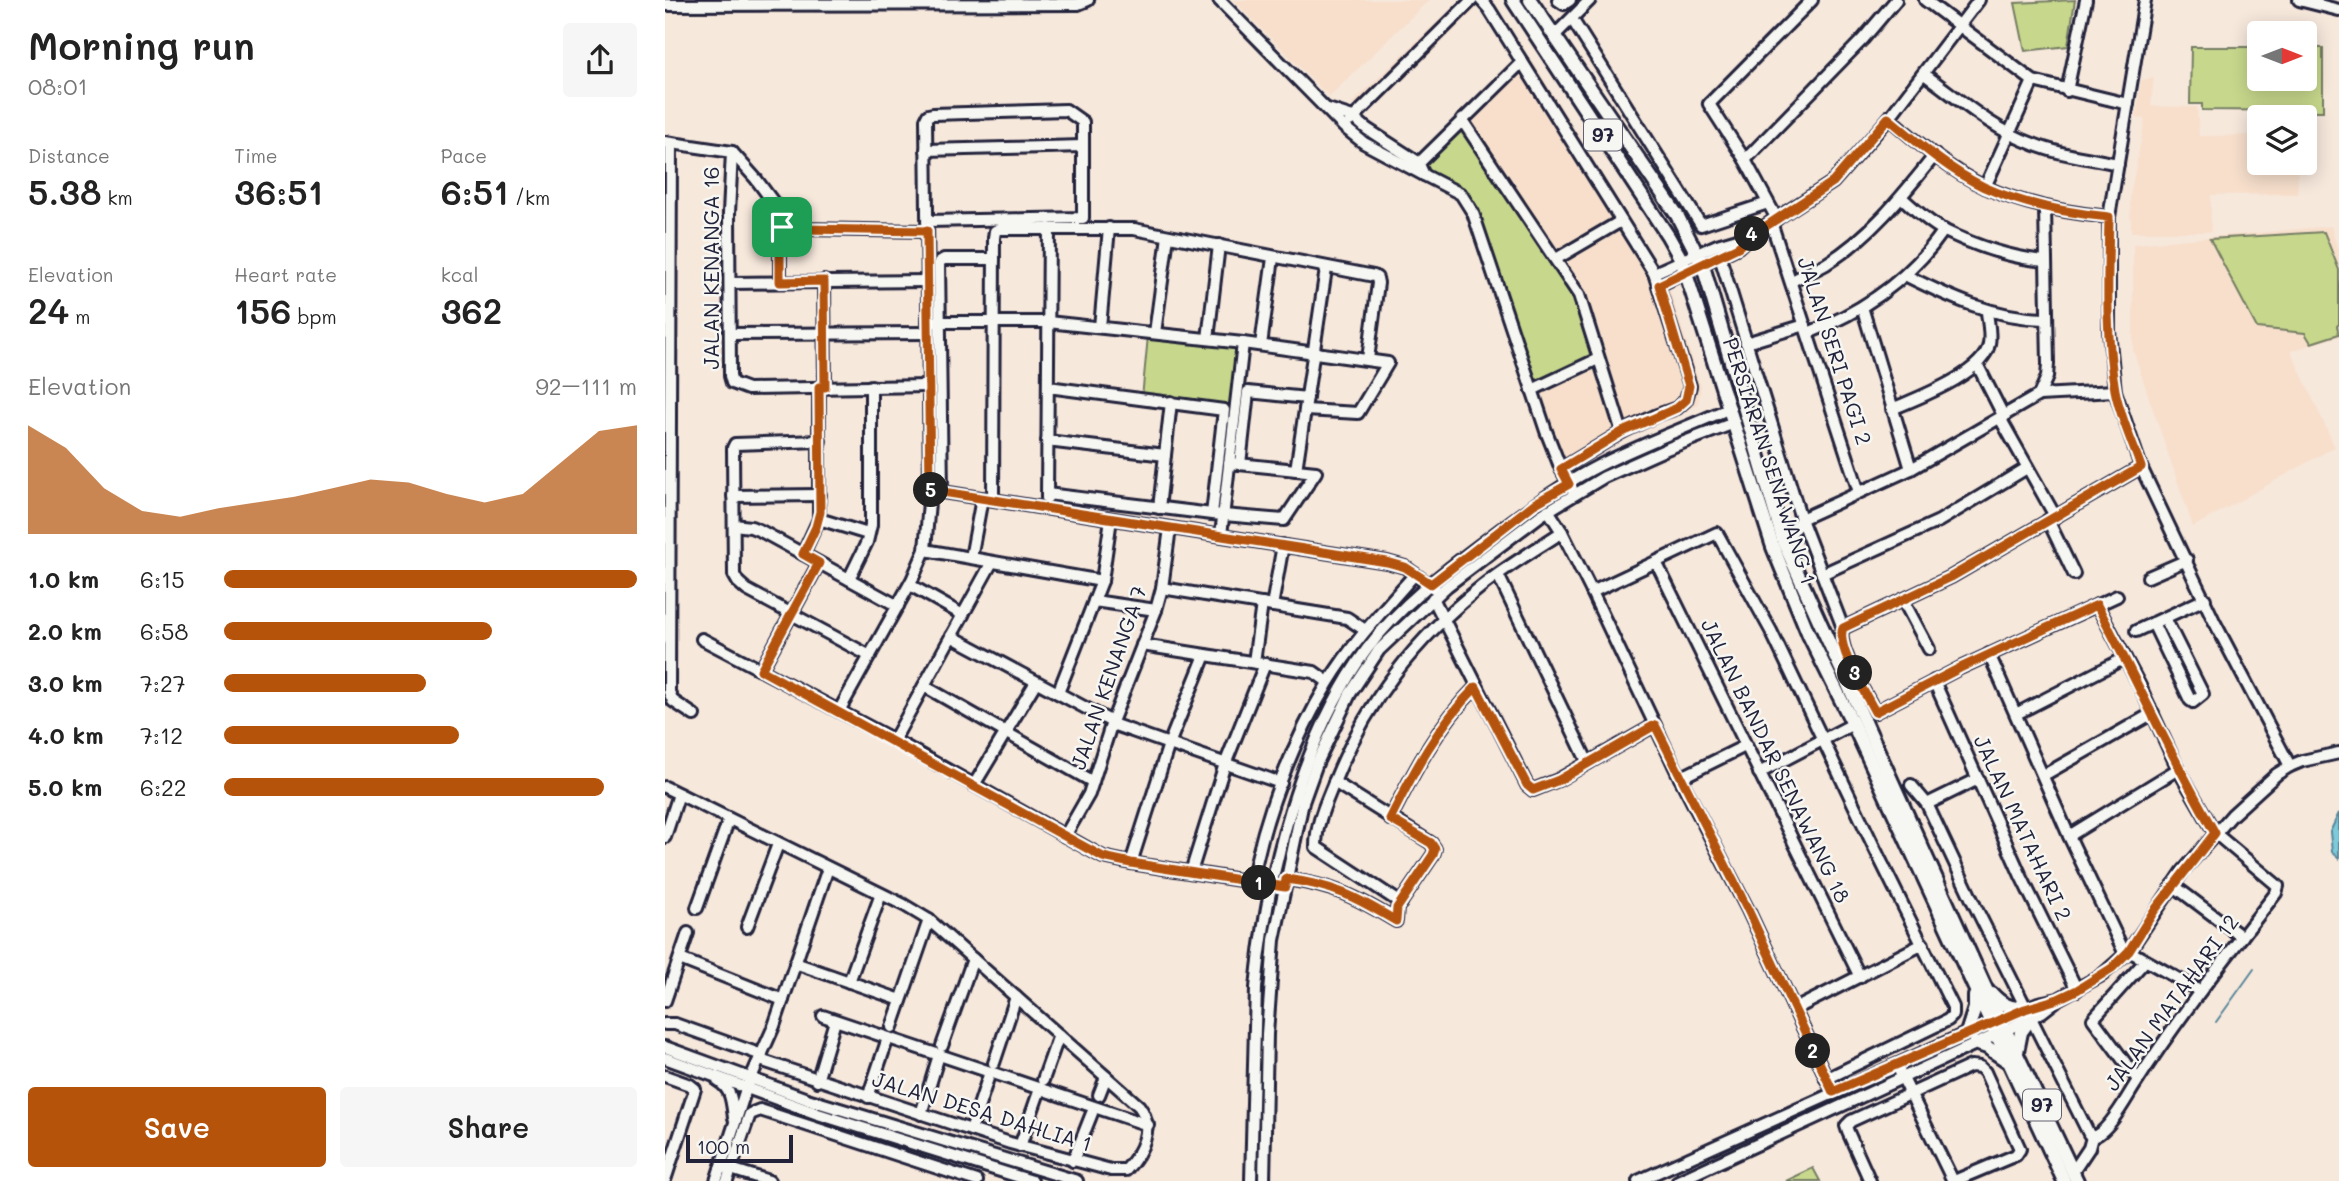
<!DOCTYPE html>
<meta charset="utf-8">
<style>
:root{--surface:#fff;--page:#f6f6f6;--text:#222;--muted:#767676;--accent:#b45309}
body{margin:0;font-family:Mali,sans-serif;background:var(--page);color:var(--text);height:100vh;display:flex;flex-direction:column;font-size:26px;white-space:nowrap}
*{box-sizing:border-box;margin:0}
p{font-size:23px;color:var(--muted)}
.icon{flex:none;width:38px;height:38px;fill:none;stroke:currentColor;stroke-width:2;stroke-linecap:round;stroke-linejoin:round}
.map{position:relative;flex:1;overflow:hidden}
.details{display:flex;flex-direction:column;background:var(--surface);width:665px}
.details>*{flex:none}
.needle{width:46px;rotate:90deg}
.tools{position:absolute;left:1582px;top:21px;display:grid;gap:14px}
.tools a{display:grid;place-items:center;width:70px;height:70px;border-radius:7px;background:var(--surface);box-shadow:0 4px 18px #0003;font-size:35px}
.scale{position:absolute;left:21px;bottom:18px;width:107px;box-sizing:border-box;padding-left:7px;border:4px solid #22223b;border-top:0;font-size:19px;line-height:24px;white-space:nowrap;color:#22223b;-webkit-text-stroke:5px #f6f6f2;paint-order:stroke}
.pin{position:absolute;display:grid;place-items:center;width:60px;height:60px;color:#fff;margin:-30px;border-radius:14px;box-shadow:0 4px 10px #0006}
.km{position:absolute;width:35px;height:35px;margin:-18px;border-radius:50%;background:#222;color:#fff;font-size:19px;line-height:35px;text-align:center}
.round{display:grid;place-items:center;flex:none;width:74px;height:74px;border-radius:7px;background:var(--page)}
.head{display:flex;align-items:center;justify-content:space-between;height:119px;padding:0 28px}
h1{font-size:38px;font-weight:600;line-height:52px}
.metrics{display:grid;grid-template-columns:repeat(3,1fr);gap:10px;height:119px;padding:7px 28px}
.metrics div{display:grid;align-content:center}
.metrics b{font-size:35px;font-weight:600}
.metrics small{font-size:19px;font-weight:400}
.metrics p{font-size:19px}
.chart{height:196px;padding:14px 28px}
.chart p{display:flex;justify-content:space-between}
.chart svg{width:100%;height:126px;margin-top:7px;fill:var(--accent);opacity:.7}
.button{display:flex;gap:14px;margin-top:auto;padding:14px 28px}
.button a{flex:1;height:80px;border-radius:7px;background:var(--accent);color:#fff;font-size:28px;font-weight:600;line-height:80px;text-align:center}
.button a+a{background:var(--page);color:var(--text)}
ul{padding:0 28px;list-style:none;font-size:23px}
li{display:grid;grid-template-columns:112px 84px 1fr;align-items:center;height:52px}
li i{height:18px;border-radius:9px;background:var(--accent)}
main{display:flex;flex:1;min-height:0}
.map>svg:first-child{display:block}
.built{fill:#f7dfcc}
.green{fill:#c7d88c;stroke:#747d64;stroke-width:2}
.water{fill:#7ccada;stroke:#58879a;stroke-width:2}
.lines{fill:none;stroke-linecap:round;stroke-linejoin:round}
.stream{stroke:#58879a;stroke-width:2}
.minor-casing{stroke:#22223b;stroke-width:16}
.major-casing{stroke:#22223b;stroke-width:18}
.minor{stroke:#f6f6f2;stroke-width:10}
.major{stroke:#f6f6f2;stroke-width:12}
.route-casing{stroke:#fff;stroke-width:14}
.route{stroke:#b45309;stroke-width:9}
.labels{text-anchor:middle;stroke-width:5;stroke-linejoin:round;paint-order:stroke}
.shield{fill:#f6f6f2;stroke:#626272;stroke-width:2}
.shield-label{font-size:19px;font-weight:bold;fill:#22223b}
.street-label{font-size:21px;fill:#22223b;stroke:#f6f6f2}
</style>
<main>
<section class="details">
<div class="head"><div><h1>Morning run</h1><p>08:01</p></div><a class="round"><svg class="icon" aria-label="share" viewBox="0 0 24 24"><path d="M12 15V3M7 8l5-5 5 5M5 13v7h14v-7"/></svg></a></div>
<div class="metrics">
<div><p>Distance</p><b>5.38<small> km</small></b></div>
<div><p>Time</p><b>36:51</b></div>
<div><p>Pace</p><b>6:51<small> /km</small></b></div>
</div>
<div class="metrics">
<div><p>Elevation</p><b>24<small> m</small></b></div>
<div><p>Heart rate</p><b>156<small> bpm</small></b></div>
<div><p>kcal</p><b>362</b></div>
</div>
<div class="chart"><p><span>Elevation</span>92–111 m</p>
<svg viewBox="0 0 160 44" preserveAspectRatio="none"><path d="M0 44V6L10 14L20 28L30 36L40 38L50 35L60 33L70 31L80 28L90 25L100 26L110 30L120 33L130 30L140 19L150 8L160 6V44z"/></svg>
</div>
<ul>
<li><b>1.0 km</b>6:15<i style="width:100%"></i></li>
<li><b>2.0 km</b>6:58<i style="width:65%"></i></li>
<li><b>3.0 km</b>7:27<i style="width:49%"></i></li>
<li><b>4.0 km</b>7:12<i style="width:57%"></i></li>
<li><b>5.0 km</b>6:22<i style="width:92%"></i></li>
</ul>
<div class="button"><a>Save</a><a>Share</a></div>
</section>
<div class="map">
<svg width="1674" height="1181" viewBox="0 0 1674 1181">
<rect width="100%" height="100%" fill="#f7e8dc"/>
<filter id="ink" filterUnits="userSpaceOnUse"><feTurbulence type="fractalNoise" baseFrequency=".0143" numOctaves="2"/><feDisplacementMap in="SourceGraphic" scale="14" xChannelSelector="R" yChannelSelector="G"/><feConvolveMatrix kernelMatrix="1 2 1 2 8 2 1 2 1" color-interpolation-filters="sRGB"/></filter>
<g filter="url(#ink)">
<g class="built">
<path d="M568,0H764L664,97Z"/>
<path d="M795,0H803L811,9L700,117L687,103Z"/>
<path d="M868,62L1002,281L1036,387L1033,405L994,419L959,436L894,474L874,440L863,395L802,215L791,198L747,174Z"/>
<path d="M1489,78L1486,106L1532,107L1534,136L1594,135V163H1632L1633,194L1546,195V232H1466L1465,196L1480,119L1471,118L1476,80Z"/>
<path d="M1666,226L1674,254V336L1626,351L1670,447L1528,527L1468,351V244Z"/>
</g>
<g class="green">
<path d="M1410,0L1403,46L1360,51L1350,3Z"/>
<path d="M1526,47H1594V79H1640V48H1658V111L1537,110V104H1525Z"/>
<path d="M797,129L910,297L927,356L870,384L800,194L757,165Z"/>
<path d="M1659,232L1674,270V324L1672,326L1674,334L1646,343L1640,333L1592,328L1545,239Z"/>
<path d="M483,336L576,345L569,412L477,398Z"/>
<path d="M1148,1168L1155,1181H1121Z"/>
</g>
<path class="water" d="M1674,813V858L1667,852L1665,832Z"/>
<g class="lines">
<path class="stream" d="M1551,1022L1589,969"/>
<defs>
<g id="minor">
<path d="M554,0L679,127L699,143L759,175"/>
<path d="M816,0L824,9L989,273L1025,386L1021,400L1012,408L992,415L957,432L896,469"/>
<path d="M893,0L899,4L905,0"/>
<path d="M1260,0L1368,81L1463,104"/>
<path d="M1480,0L1444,217V331L1450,391L1476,467L1549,621L1625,766"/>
<path d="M1634,0L1674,10"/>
<path d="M0,5L413,4L423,0"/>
<path d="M907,19L1036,225L1103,203"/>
<path d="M891,34L925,0"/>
<path d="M1259,74C1294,99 1327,129 1368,144C1395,155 1425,158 1453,164"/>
<path d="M1402,91L1421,0"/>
<path d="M663,109L688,117L702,129L753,162L759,175L796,194L808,213L881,431L896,469L907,489"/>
<path d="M1224,118C1253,143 1284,170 1320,187C1359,205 1402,213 1444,217"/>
<path d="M797,120L914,295L957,432"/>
<path d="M685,121L807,0"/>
<path d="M0,142L67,152L91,179L123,222L137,229L262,231"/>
<path d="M6,143L4,692L8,701L29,715"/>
<path d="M261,150L418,146"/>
<path d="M67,152L64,213L65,376L67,383L83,389L263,386"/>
<path d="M1080,160L1198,39L1231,0"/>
<path d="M749,168L857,62"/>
<path d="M1320,187L1368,81"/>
<path d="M1237,198C1250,209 1264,223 1280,231C1311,246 1346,258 1380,261"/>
<path d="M1112,219L1080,160L1044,104L1147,0"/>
<path d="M1106,222L1194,492"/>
<path d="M1055,257L1136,519L1178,628C1170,646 1201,694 1210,712L1295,668L1452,596"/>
<path d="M891,259L956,221"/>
<path d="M989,273L1052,245L1086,235"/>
<path d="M1240,275C1286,298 1329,318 1381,319"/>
<path d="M159,281L160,387"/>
<path d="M1127,281C1138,275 1150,270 1161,264C1206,236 1238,195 1270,155"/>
<path d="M115,282V234L117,227L123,222"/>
<path d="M65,283L263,281"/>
<path d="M994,285L1073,247L1086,235L1168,182L1224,118L1314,0"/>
<path d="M1197,307L1246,469"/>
<path d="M263,322H383L578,343L723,363L693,413L640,410"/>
<path d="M435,327L444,228"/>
<path d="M490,333L503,236"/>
<path d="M1143,333C1197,312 1246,278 1279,230"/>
<path d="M65,334L263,333"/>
<path d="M543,339L554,245"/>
<path d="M1081,343L1140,325"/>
<path d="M596,345L608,258"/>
<path d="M1312,364L1339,417"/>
<path d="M383,387L559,410L547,514"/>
<path d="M867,390L933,359"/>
<path d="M1374,395L1450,391"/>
<path d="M1227,409C1252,398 1319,374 1324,344C1326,334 1323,322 1322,312"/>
<path d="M1335,418L1390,516"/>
<path d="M155,441L70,444L68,448L69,575L73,582L82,590L205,656"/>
<path d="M382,441L500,455"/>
<path d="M575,464L583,392L642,398"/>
<path d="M631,470L661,269"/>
<path d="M265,490L722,562L740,567L770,589"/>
<path d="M277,492L274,262L279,259H329"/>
<path d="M382,494L547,514L619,520L651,472L564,463"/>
<path d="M68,496L155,495"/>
<path d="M382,498L384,228"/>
<path d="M328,499L329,238L330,231L334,229H469L709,276L712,278L713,283L703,359"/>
<path d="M494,508L506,402"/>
<path d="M883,510L897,532L927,592L1015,778L1083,910L1168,1092"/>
<path d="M154,519L203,534"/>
<path d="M1383,520L1409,574"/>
<path d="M69,525L86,527L96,531L233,606"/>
<path d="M556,535L578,343"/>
<path d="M1119,543L1136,519L1246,469L1374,395L1382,377L1383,364L1380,207"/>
<path d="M260,550L437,581"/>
<path d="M138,554L154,519V387"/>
<path d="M306,558L317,498"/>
<path d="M991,562L1195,977"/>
<path d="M1157,574L1274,521L1362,468"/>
<path d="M833,575L923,763"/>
<path d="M1483,577L1522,560"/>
<path d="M184,579L202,542L206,525V386"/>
<path d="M245,585L298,615"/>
<path d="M497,588L682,618L700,630"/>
<path d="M927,592L1052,533L1106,631L1210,849L1288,1007V1015L1283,1020L1161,1079"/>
<path d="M768,598L862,785L868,790L893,780L990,725"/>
<path d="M1238,600L1264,649"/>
<path d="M429,601L491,610"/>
<path d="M607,606L618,545"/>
<path d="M1488,623L1525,700L1528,702L1538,694L1500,618"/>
<path d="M1178,628L1286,577L1476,467"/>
<path d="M1471,631L1540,599"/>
<path d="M286,636L447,722"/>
<path d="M37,639L229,740L438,857L466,863L614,886"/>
<path d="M477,645L649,672L663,682"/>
<path d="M1324,654L1404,836L1460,954"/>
<path d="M589,662L597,604"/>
<path d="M96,670L154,563"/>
<path d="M1269,681L1356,876L1412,990"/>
<path d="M259,686L428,782"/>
<path d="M393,693L437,581L446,519"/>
<path d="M174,711L247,580L260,550L265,490L261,119L263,115L268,114L401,110L418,122V218L263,221"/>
<path d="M1351,714L1460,658"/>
<path d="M447,724L616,783"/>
<path d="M229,740L327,562"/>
<path d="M1094,773L1188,724"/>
<path d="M1379,775L1488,713"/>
<path d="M1015,778L1080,746"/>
<path d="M309,785L371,682"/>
<path d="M1246,785L1262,804L1310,906L1424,1134L1427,1137"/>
<path d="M0,787L239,905L264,920L474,1106C490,1127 477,1153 461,1170H446L345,1143L95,1060"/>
<path d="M1262,804L1313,779"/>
<path d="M725,819C749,771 773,725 811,687"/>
<path d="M400,836L424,794L447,722L491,610L497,588L505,528"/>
<path d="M1404,836L1513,769"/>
<path d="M0,837L14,794"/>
<path d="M466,863L504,744L540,655"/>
<path d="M526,872L559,767L600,664"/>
<path d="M621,879C669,886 690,896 731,921L732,908L768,855L770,849L766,843L669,782"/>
<path d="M587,883C599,816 628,741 663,683C687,643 720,608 750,574"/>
<path d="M1508,885L1577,937"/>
<path d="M736,903L651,847C651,822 661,803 670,780C702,701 750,639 817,586C842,566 870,550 897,532"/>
<path d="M32,908L64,819"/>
<path d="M82,927L113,844"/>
<path d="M1464,951L1535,991"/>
<path d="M15,959L118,1000"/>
<path d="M130,963L236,1000"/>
<path d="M184,982L216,894"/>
<path d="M0,1001L23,933"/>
<path d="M1130,1009L1258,944"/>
<path d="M158,1016L483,1125"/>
<path d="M0,1024H10L97,1055"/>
<path d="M227,1027L264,920"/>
<path d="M277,1046L308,959"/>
<path d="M0,1047L142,1099L412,1181"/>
<path d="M0,1058L153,1114L367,1181"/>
<path d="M329,1063L351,997"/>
<path d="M1234,1070L1288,1181"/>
<path d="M0,1076L25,1085L30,1089L0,1180"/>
<path d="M378,1080L394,1035"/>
<path d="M1473,1080L1428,1019L1480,961"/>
<path d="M53,1081C67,1089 67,1103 69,1118"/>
<path d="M152,1081L170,1021"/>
<path d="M434,1095L441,1077"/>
<path d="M203,1097L223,1038"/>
<path d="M256,1114L274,1055"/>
<path d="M306,1130L325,1072"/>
<path d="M1427,1137C1442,1134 1460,1101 1468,1088C1511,1020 1562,956 1611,893L1613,886L1550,833L1513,769L1475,686L1432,605"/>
<path d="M355,1146L375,1089"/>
<path d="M408,1161L427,1113"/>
<path d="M56,1167L66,1169L85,1114L95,1110L312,1181"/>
<path d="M1408,1172L1424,1148L1427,1137"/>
<path d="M51,1181L81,1089L109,1026L163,868"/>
<path d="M62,1181L66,1169L104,1181"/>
<path d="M586,1181L591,988C601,879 636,738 702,649C734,606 780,571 823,539C858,512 894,486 933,466C976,444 1021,428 1065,408"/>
<path d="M599,1181L602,1034L609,940L638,802L652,763L685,694L714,650L782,586L876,515L939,477L1004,448L1069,423"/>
<path d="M973,1181L1302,1033L1373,1003L1393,999L1437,975L1464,951L1518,871L1567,815L1612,774L1625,766L1637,761L1674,753"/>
<path d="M1013,1181L1341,1030L1377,1012L1391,1001"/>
<path d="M1205,1181L1183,1132L1181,1126L1186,1121L1306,1066L1315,1067L1320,1072L1355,1149L1351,1155L1289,1181"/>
</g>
<g id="major">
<path d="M848,0L1003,236L1017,261L1108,547L1144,635L1188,724L1399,1181"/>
<path d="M865,0L1012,215L1038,266L1119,543L1319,985L1412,1181"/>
<path d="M1327,994C1337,1005 1345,1008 1360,1009"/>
<path d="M1302,1033L1310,1008V996"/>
<path d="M1310,1043L1322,1047L1341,1060"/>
<path d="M1352,1052L1356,1032L1366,1018"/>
</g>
</defs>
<use href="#minor" class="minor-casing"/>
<use href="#major" class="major-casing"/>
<use href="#minor" class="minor"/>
<use href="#major" class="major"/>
</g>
</g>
<g class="lines" filter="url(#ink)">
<defs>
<path id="route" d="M1223,118C1253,143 1284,170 1319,187C1359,205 1402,213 1444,217C1443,275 1440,333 1450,390C1455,416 1467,442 1476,467L1286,577L1178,628C1170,646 1201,694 1210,712L1295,668L1432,605C1472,681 1507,759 1550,833L1489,911L1464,951L1447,968L1412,990L1393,999L1360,1009L1168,1092L1083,910L990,725L894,780L868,790L862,785L811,687C773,725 749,771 725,819L766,843L770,849L768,855L732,908L731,921C691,897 668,885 621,879L620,887L466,863L438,857L96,670L154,563L138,554L151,527L155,512L154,387H160L159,281L115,282V234L117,227L123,222L137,229L262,231L265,490L722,562L740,567L766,584L869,504L904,484L896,469L957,432L1012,408L1021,400L1024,386L994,285L1073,247L1086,236L1168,182Z"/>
</defs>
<use href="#route" class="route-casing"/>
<use href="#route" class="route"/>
</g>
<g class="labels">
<g class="shield">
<rect x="919" y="119.5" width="38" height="31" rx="5"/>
<rect x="1358" y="1089.5" width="38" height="31" rx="5"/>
</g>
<g class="shield-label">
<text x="938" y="142">97</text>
<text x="1377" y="1112">97</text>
</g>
<g class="street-label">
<text transform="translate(47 268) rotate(-90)" y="7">JALAN KENANGA 16</text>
<text transform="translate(1169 351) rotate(72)" y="7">JALAN SERI PAGI 2</text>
<text transform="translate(1104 461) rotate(72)" y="7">PERSIARAN SENAWANG 1</text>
<text transform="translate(444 678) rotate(-71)" y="7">JALAN KENANGA 7</text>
<text transform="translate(1110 761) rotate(64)" y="7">JALAN BANDAR SENAWANG 18</text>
<text transform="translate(1357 828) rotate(65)" y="7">JALAN MATAHARI 2</text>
<text transform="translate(1507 1003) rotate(-54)" y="7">JALAN MATAHARI 12</text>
<text transform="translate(317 1112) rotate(17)" y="7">JALAN DESA DAHLIA 1</text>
</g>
</g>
</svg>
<div class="tools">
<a><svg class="needle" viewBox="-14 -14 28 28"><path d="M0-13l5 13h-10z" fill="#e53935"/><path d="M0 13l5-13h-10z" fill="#767676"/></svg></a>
<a><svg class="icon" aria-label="layers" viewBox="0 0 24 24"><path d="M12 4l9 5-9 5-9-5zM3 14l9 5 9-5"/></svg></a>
</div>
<div class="scale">100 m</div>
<div class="pin" style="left:117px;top:227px;background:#1e9e55"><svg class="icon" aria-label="arrive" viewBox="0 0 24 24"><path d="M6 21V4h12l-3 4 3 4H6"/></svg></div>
<b class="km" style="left:594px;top:883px">1</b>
<b class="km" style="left:1148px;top:1051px">2</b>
<b class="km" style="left:1190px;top:673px">3</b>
<b class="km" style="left:1087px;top:234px">4</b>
<b class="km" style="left:266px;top:490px">5</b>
</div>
</main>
